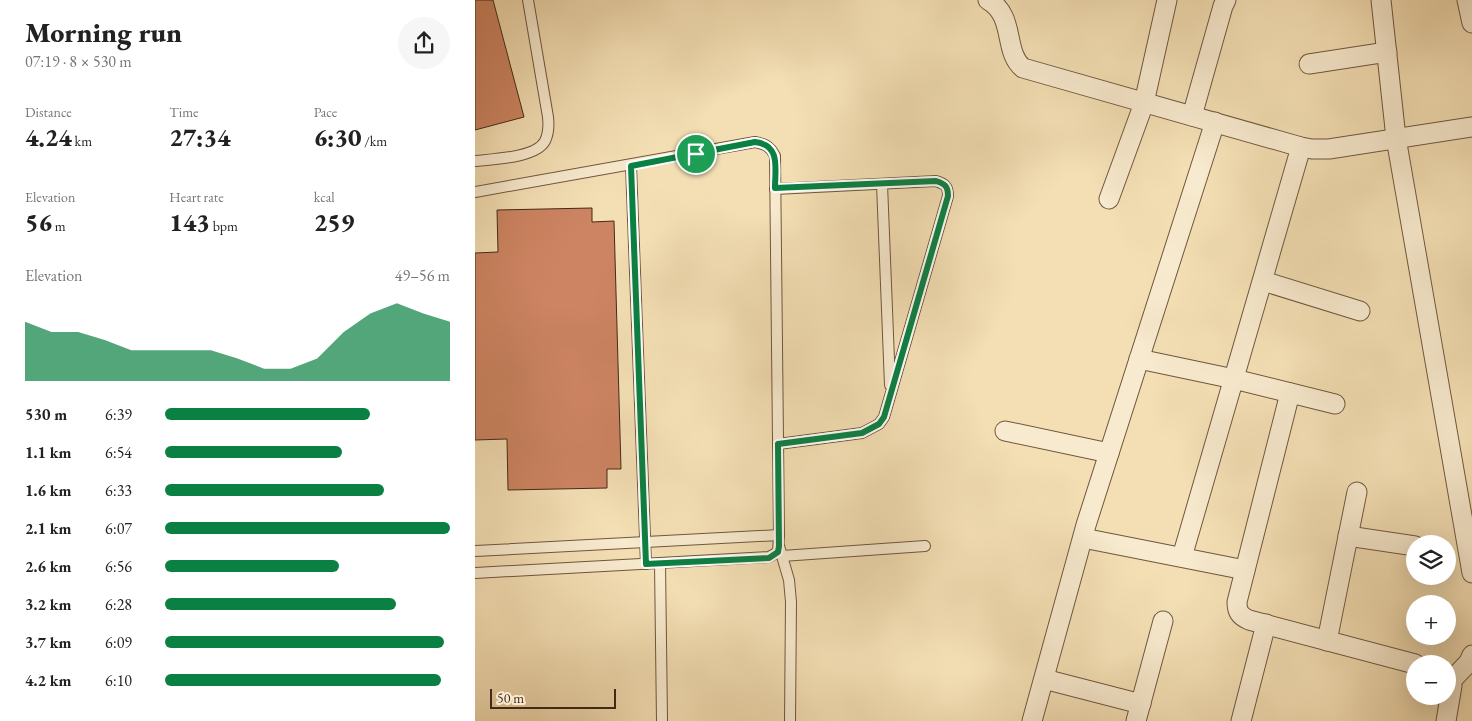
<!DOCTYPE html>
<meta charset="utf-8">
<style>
:root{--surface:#fff;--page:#f6f6f6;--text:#222;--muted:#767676;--accent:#0b8043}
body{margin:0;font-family:"EB Garamond",serif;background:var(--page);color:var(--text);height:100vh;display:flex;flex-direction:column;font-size:19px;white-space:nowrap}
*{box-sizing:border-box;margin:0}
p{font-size:16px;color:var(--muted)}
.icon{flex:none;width:28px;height:28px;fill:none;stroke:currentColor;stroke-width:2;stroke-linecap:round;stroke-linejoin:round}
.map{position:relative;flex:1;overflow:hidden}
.sheet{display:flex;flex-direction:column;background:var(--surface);width:475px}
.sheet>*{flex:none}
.fabs{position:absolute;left:931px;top:535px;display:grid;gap:10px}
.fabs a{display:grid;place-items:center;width:50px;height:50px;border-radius:50%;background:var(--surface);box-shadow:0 5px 20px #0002;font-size:25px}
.scale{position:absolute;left:15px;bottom:12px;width:126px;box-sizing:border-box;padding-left:5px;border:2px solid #432a16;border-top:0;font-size:14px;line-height:18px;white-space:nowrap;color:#432a16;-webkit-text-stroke:4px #f8eace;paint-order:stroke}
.pin{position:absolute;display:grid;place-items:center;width:42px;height:42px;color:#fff;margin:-21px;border:2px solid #fff;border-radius:50%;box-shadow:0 1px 5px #0007}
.round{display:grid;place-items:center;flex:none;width:52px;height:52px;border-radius:26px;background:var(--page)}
.summary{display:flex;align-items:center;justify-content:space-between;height:85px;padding:0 25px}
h1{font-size:28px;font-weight:800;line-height:38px}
.stats{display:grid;grid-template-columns:repeat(3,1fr);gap:8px;height:85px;padding:5px 25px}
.stats div{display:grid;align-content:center}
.stats b{font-size:25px;font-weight:800}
.stats small{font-size:14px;font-weight:400}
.stats p{font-size:14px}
.chart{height:140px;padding:10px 25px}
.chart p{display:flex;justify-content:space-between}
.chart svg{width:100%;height:90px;margin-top:5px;fill:var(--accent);opacity:.7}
ul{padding:0 25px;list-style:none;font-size:16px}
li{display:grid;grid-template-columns:80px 60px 1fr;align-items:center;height:38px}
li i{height:12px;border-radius:6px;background:var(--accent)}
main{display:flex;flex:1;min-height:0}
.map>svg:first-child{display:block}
.building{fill:#cd8462;stroke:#432a16}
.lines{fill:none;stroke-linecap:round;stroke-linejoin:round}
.service-casing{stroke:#6f573e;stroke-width:12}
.minor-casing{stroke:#6f573e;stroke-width:21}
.service{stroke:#f8eace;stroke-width:10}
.minor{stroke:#f8eace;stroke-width:19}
.route-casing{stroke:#fff;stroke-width:10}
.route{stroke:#0b8043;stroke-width:6}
</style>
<main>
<section class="sheet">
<div class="summary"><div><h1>Morning run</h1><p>07:19 · 8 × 530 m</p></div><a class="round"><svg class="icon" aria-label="share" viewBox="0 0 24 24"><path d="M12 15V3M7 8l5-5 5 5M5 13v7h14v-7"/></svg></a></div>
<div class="stats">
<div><p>Distance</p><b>4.24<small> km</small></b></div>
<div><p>Time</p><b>27:34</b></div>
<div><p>Pace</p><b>6:30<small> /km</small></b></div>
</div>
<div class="stats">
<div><p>Elevation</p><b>56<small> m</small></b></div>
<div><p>Heart rate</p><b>143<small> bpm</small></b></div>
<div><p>kcal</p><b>259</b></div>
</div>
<div class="chart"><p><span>Elevation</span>49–56 m</p>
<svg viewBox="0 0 160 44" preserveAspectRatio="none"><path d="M0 44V15L10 20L20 20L30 24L40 29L50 29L60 29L70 29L80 33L90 38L100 38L110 33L120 20L130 11L140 6L150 11L160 15V44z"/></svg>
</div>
<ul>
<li><b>530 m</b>6:39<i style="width:72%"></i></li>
<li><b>1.1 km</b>6:54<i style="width:62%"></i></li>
<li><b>1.6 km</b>6:33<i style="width:77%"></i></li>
<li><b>2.1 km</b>6:07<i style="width:100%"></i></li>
<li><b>2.6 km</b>6:56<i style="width:61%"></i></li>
<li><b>3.2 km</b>6:28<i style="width:81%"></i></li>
<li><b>3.7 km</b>6:09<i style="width:98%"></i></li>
<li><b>4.2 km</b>6:10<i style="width:97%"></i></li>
</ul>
</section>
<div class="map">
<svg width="997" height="721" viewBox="0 0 997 721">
<rect width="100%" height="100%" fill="#f4dfb4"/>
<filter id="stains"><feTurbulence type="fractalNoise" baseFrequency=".004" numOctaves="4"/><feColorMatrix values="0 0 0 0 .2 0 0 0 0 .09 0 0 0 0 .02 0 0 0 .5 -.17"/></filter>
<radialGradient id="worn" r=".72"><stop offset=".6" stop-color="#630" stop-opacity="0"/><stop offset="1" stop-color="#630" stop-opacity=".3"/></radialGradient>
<g class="building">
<path d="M0,0H18L49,117L0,130Z"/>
<path d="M117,208V222L139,221L146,469H132V488L33,490L32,439L0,440V253L23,252L22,210Z"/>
</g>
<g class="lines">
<defs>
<g id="service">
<path d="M0,161C18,159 61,158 70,141C74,133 74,126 73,117L53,0"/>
<path d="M156,166L171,564"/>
<path d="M407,184L415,385"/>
<path d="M300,189L461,181C470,184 473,186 473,196L409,417L404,424L387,433L303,444"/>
<path d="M0,192L280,142C290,144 295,146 300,156L304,535L303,552L294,557L0,573"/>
<path d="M304,546L314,580L316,602L315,721"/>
<path d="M0,551L304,535"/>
<path d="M307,556L450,546"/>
<path d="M185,563L187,721"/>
</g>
<g id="minor">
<path d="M513,0C541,16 528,52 548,68L826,147L837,149H854L997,127"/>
<path d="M906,0L921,138L997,573"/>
<path d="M992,0L997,23"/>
<path d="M834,64L912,52"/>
<path d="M717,116L748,6L751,0"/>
<path d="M634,199L669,103L692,0"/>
<path d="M788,281L885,311"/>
<path d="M664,359L759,379L860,404"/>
<path d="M815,393L762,602C762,612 765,616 774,620L940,664"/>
<path d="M530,431L634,453"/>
<path d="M873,536L940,546"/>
<path d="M608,538L770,570"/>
<path d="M707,557L826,147"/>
<path d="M852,641L882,492"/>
<path d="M569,679L666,704"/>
<path d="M976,681L994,662L997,655"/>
<path d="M557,721L611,525L740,122"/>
<path d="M661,721L688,621"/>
<path d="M766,721L791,624"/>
<path d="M971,721L977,686L972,675"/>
</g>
</defs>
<use href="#service" class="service-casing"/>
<use href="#minor" class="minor-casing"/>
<use href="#service" class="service"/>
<use href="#minor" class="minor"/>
</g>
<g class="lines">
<defs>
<path id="route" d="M280,142C306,145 300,168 300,188L461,181C470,184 473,186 473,196L409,417L404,424L387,433L303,444L304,546L303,552L294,558L171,564L156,166Z"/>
</defs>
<use href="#route" class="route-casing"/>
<use href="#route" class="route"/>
</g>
<rect width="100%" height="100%" filter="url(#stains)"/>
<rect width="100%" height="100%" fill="url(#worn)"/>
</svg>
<div class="fabs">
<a><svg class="icon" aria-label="layers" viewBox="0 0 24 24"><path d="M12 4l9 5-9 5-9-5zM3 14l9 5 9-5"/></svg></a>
<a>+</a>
<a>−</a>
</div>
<div class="scale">50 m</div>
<div class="pin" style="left:221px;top:154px;background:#1e9e55"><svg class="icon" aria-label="arrive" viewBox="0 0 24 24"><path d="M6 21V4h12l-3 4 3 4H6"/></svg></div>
</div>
</main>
